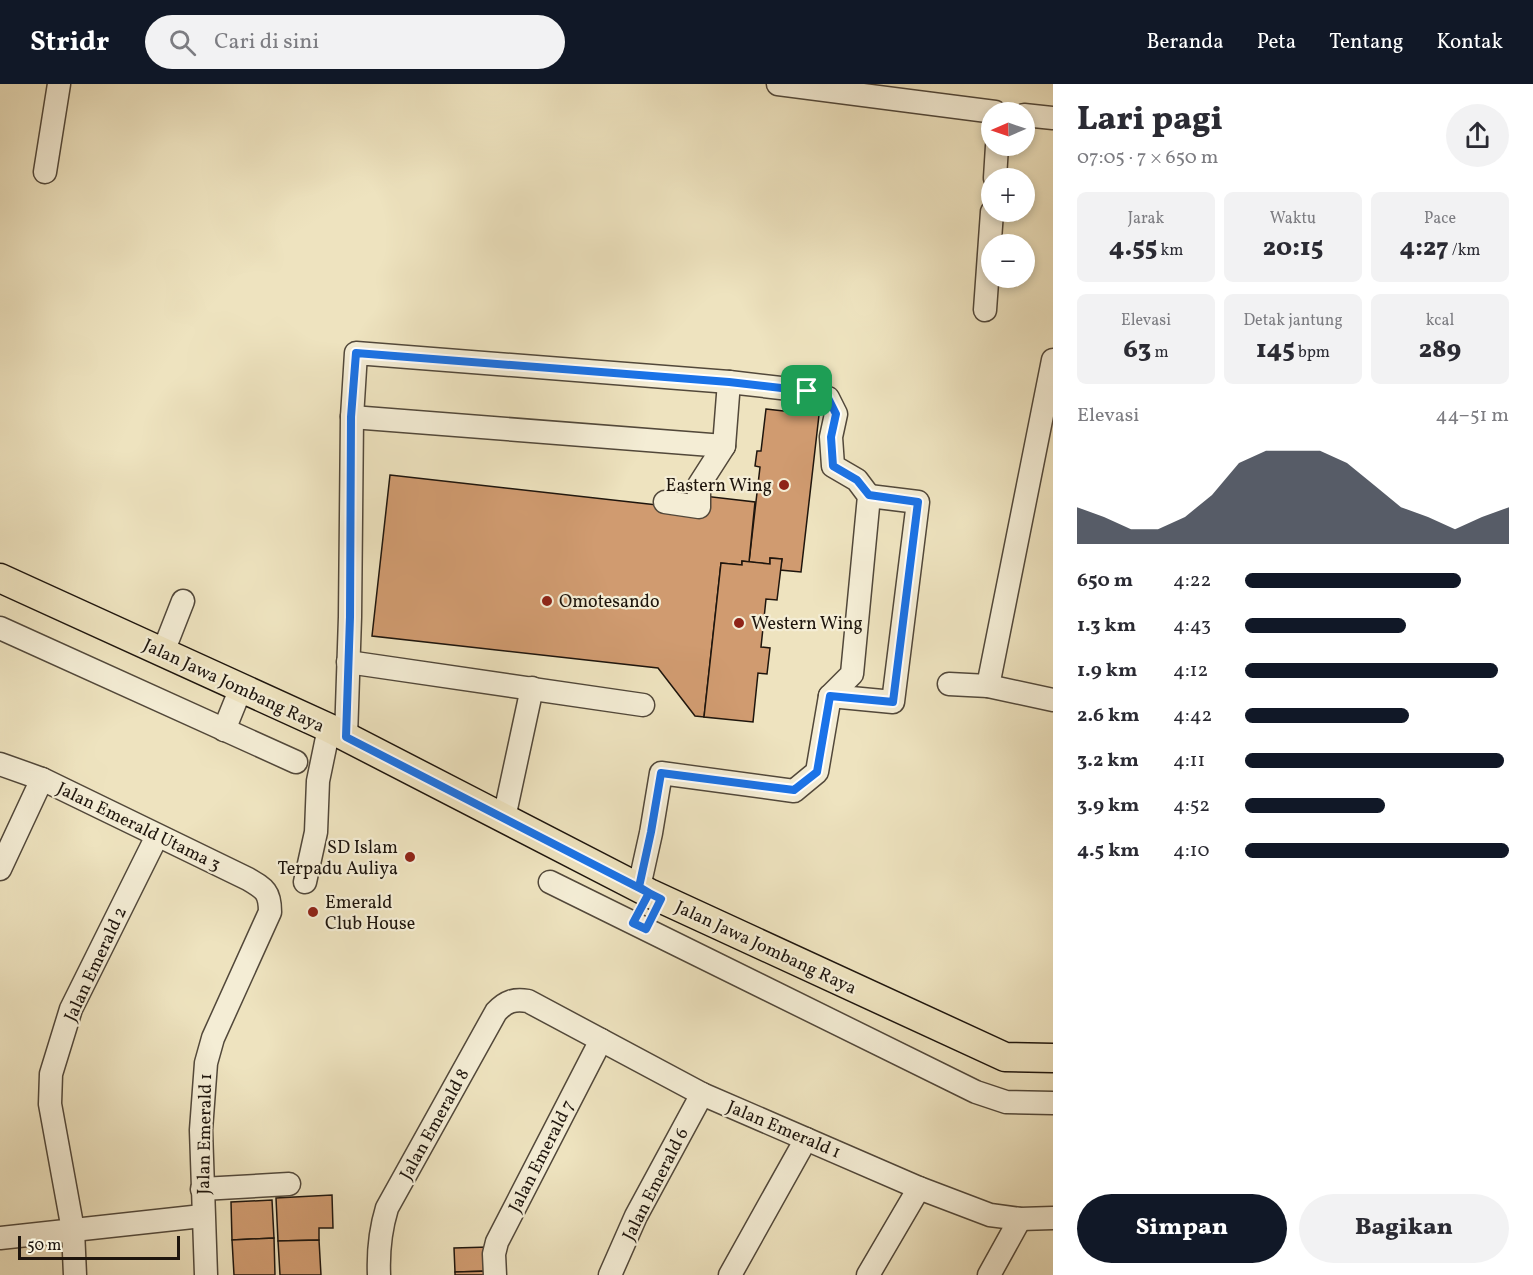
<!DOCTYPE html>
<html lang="id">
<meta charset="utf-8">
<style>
:root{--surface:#fff;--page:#f2f2f3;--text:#2b2b33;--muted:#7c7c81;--accent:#111827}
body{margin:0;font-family:Vollkorn,serif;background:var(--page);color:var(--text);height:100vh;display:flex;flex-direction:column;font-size:22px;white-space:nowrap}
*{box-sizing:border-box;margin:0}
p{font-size:20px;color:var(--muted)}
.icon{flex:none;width:33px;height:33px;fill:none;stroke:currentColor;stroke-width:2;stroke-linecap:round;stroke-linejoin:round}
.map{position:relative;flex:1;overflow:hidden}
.side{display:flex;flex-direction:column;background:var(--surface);width:480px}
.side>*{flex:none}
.needle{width:39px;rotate:268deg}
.buttons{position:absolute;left:981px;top:18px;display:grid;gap:12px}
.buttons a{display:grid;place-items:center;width:54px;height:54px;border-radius:50%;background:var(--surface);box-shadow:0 3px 9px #0003;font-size:30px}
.scale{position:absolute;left:18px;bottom:15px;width:162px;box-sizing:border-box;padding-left:6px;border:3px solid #1e150d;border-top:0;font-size:16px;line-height:21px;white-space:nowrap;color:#1e150d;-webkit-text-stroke:4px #f4edd5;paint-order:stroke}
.pin{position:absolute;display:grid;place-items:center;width:51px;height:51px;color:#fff;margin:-26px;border-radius:12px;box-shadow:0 3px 9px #0006}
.round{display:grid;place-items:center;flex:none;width:63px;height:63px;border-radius:32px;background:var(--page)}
.summary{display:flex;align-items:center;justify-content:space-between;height:102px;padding:0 24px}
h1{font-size:33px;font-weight:800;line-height:45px}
.stats{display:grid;grid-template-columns:repeat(3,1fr);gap:9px;height:102px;padding:6px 24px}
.stats div{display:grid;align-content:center;border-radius:9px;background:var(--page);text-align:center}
.stats b{font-size:26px;font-weight:800}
.stats small{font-size:16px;font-weight:400}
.stats p{font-size:16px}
.chart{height:168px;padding:12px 24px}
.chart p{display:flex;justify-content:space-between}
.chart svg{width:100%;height:108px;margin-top:6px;fill:var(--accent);opacity:.7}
.button{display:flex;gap:12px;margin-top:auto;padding:12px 24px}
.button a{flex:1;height:69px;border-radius:36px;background:var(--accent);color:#fff;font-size:24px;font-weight:800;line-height:69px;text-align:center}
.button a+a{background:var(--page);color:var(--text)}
ul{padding:0 24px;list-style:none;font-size:20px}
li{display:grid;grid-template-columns:96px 72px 1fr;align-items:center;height:45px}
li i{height:15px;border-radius:8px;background:var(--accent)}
header{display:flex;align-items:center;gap:36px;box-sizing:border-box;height:84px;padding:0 30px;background:var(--accent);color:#fff}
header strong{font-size:28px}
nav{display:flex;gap:33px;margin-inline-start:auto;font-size:21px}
.search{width:420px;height:54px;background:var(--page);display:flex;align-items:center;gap:15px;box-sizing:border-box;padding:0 21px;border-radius:33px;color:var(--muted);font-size:22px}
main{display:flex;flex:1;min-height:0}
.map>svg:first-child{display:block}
.building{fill:#d09b70;stroke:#1e150d;stroke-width:1.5}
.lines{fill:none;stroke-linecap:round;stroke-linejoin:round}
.minor-casing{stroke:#52483a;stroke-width:25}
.major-casing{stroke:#1e150d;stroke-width:31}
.minor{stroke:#f4edd5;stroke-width:22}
.major{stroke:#eee3bf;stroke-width:28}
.route-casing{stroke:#fff;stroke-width:12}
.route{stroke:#1a73e8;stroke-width:8}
.poi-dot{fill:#8f2418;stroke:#f4edd5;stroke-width:2}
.labels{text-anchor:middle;stroke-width:4.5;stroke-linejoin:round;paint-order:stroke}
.poi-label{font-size:18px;fill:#1e150d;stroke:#f4edd5;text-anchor:start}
.street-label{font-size:18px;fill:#1e150d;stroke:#f4edd5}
</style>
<header>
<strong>Stridr</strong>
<div class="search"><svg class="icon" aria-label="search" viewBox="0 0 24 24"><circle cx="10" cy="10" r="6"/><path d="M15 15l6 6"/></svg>Cari di sini</div>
<nav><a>Beranda</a><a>Peta</a><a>Tentang</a><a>Kontak</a></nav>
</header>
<main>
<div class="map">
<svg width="1053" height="1191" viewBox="0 0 1053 1191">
<rect width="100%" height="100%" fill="#eee3bf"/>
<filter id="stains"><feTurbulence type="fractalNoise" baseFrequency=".00333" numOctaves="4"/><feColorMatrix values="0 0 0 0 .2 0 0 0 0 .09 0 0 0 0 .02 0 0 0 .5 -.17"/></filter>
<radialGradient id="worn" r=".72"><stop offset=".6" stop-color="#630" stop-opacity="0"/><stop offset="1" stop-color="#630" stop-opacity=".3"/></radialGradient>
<g class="building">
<path d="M766,325L819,331L801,488L780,486L782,475L770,474V480L749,478L760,383L755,382L757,367H761Z"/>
<path d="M390,391L702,426L704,412L755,418L749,478L742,477V481L721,479L704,633L695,632L658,584L372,552Z"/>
<path d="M770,474L782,475L777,516L766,515L761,563L770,564L767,590L758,589L753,638L704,633L721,479L742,481V477L770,480Z"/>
<path d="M332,1111L333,1144H319V1156L278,1157L276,1114Z"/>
<path d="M272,1116L274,1154L232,1156L231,1118Z"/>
<path d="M274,1154L275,1191H234L232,1156Z"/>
<path d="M319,1156L321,1191H280L278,1157Z"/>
<path d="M489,1163L490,1187L455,1188L454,1164Z"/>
<path d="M490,1187V1191H455V1188Z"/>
</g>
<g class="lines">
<defs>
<g id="minor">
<path d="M778,0L995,28"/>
<path d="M1024,31L1053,34"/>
<path d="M45,88L59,0"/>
<path d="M995,94L997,62"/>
<path d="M985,226L992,128"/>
<path d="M352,333L724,362"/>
<path d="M665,418L699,423V401L724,362L729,298"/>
<path d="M0,544L296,678"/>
<path d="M163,568L183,517"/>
<path d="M348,578L643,621"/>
<path d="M949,600L988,602L1053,616"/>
<path d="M988,602L1053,276"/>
<path d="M830,612L893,618L918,418L869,412"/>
<path d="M224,646L241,604"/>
<path d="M346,653L350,533L352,333L356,269L729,298L807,307L828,314L836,330L831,353L833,382L857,396L869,412L852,590L830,612L817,688L794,707L661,689L651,749L639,803"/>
<path d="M0,680L42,695L248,795C265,805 270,808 270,828L213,954L206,979L201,1046L206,1191"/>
<path d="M504,734L532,604"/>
<path d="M0,785L42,695"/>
<path d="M305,798L316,748L318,697L329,644"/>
<path d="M550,798L976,1008L1006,1018L1053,1019"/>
<path d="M202,1105L289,1100"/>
<path d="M0,1154L202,1132"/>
<path d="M75,1191L73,1146L50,1020L51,990L71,925L157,752"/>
<path d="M379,1191C378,1167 380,1147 387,1124L496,928C506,917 514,915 528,917L702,1010L919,1104L990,1131L1020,1135L1053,1134"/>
<path d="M495,1191L494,1170L497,1158L601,956"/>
<path d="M610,1191L636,1132L702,1010"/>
<path d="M730,1191L806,1055"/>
<path d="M868,1191L919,1104"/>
<path d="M989,1191L1020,1135"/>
</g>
<path id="major" d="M0,494L329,644L649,809L1005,973L1053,974"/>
</defs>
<use href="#minor" class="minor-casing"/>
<use href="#major" class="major-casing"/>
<use href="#minor" class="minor"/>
<use href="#major" class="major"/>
</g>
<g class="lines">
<defs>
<path id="route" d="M807,307L729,298L356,269L351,333L350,533L346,653L649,809L661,815L646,845L633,839L649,809L639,803L651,748L661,689L794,706L817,688L830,612L893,618L918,418L869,411L857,396L833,382L831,353L836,330L828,314L807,307"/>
</defs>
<use href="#route" class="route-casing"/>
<use href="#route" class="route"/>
</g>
<g class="poi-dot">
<circle cx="784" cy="401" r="6"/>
<circle cx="547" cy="517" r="6"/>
<circle cx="739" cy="539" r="6"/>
<circle cx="410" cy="773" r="6"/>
<circle cx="313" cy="828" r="6"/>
</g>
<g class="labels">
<g class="poi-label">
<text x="772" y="407" text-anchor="end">Eastern Wing</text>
<text x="559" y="523">Omotesando</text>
<text x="751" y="545">Western Wing</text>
<text x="398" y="769" text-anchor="end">SD Islam<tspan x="398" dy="21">Terpadu Auliya</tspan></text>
<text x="325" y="824">Emerald<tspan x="325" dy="21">Club House</tspan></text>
</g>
<g class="street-label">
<text transform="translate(234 601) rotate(25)" y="6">Jalan Jawa Jombang Raya</text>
<text transform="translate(139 742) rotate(26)" y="6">Jalan Emerald Utama 3</text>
<text transform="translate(766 863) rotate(25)" y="6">Jalan Jawa Jombang Raya</text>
<text transform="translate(95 880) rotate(-65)" y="6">Jalan Emerald 2</text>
<text transform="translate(434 1040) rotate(-61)" y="6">Jalan Emerald 8</text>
<text transform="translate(784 1045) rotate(23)" y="6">Jalan Emerald 1</text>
<text transform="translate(204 1050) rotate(-89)" y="6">Jalan Emerald 1</text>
<text transform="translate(541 1072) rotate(-63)" y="6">Jalan Emerald 7</text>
<text transform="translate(655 1100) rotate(-63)" y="6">Jalan Emerald 6</text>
</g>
</g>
<rect width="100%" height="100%" filter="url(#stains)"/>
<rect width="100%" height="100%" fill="url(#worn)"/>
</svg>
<div class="buttons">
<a><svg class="needle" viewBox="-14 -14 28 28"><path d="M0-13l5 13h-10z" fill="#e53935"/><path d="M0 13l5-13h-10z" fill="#7c7c81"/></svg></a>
<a>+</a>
<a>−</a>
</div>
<div class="scale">50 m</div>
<div class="pin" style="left:807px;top:307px;background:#1e9e55"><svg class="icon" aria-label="arrive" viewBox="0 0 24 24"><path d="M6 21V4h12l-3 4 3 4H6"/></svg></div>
</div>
<section class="side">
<div class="summary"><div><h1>Lari pagi</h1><p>07:05 · 7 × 650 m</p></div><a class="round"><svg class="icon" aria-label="share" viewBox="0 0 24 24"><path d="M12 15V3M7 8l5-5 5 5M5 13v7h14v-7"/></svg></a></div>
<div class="stats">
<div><p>Jarak</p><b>4.55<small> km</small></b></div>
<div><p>Waktu</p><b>20:15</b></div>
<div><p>Pace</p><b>4:27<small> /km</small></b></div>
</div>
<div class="stats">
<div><p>Elevasi</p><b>63<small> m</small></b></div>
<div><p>Detak jantung</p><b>145<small> bpm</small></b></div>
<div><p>kcal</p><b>289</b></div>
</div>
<div class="chart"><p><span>Elevasi</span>44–51 m</p>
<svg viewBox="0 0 160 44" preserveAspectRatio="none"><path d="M0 44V29L10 33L20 38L30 38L40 33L50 24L60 11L70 6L80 6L90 6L100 11L110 20L120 29L130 33L140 38L150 33L160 29V44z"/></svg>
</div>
<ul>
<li><b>650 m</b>4:22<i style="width:82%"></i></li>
<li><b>1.3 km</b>4:43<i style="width:61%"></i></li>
<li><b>1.9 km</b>4:12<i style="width:96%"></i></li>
<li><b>2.6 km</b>4:42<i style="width:62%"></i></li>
<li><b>3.2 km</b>4:11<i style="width:98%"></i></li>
<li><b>3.9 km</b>4:52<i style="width:53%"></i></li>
<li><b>4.5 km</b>4:10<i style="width:100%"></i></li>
</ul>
<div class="button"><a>Simpan</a><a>Bagikan</a></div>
</section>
</main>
